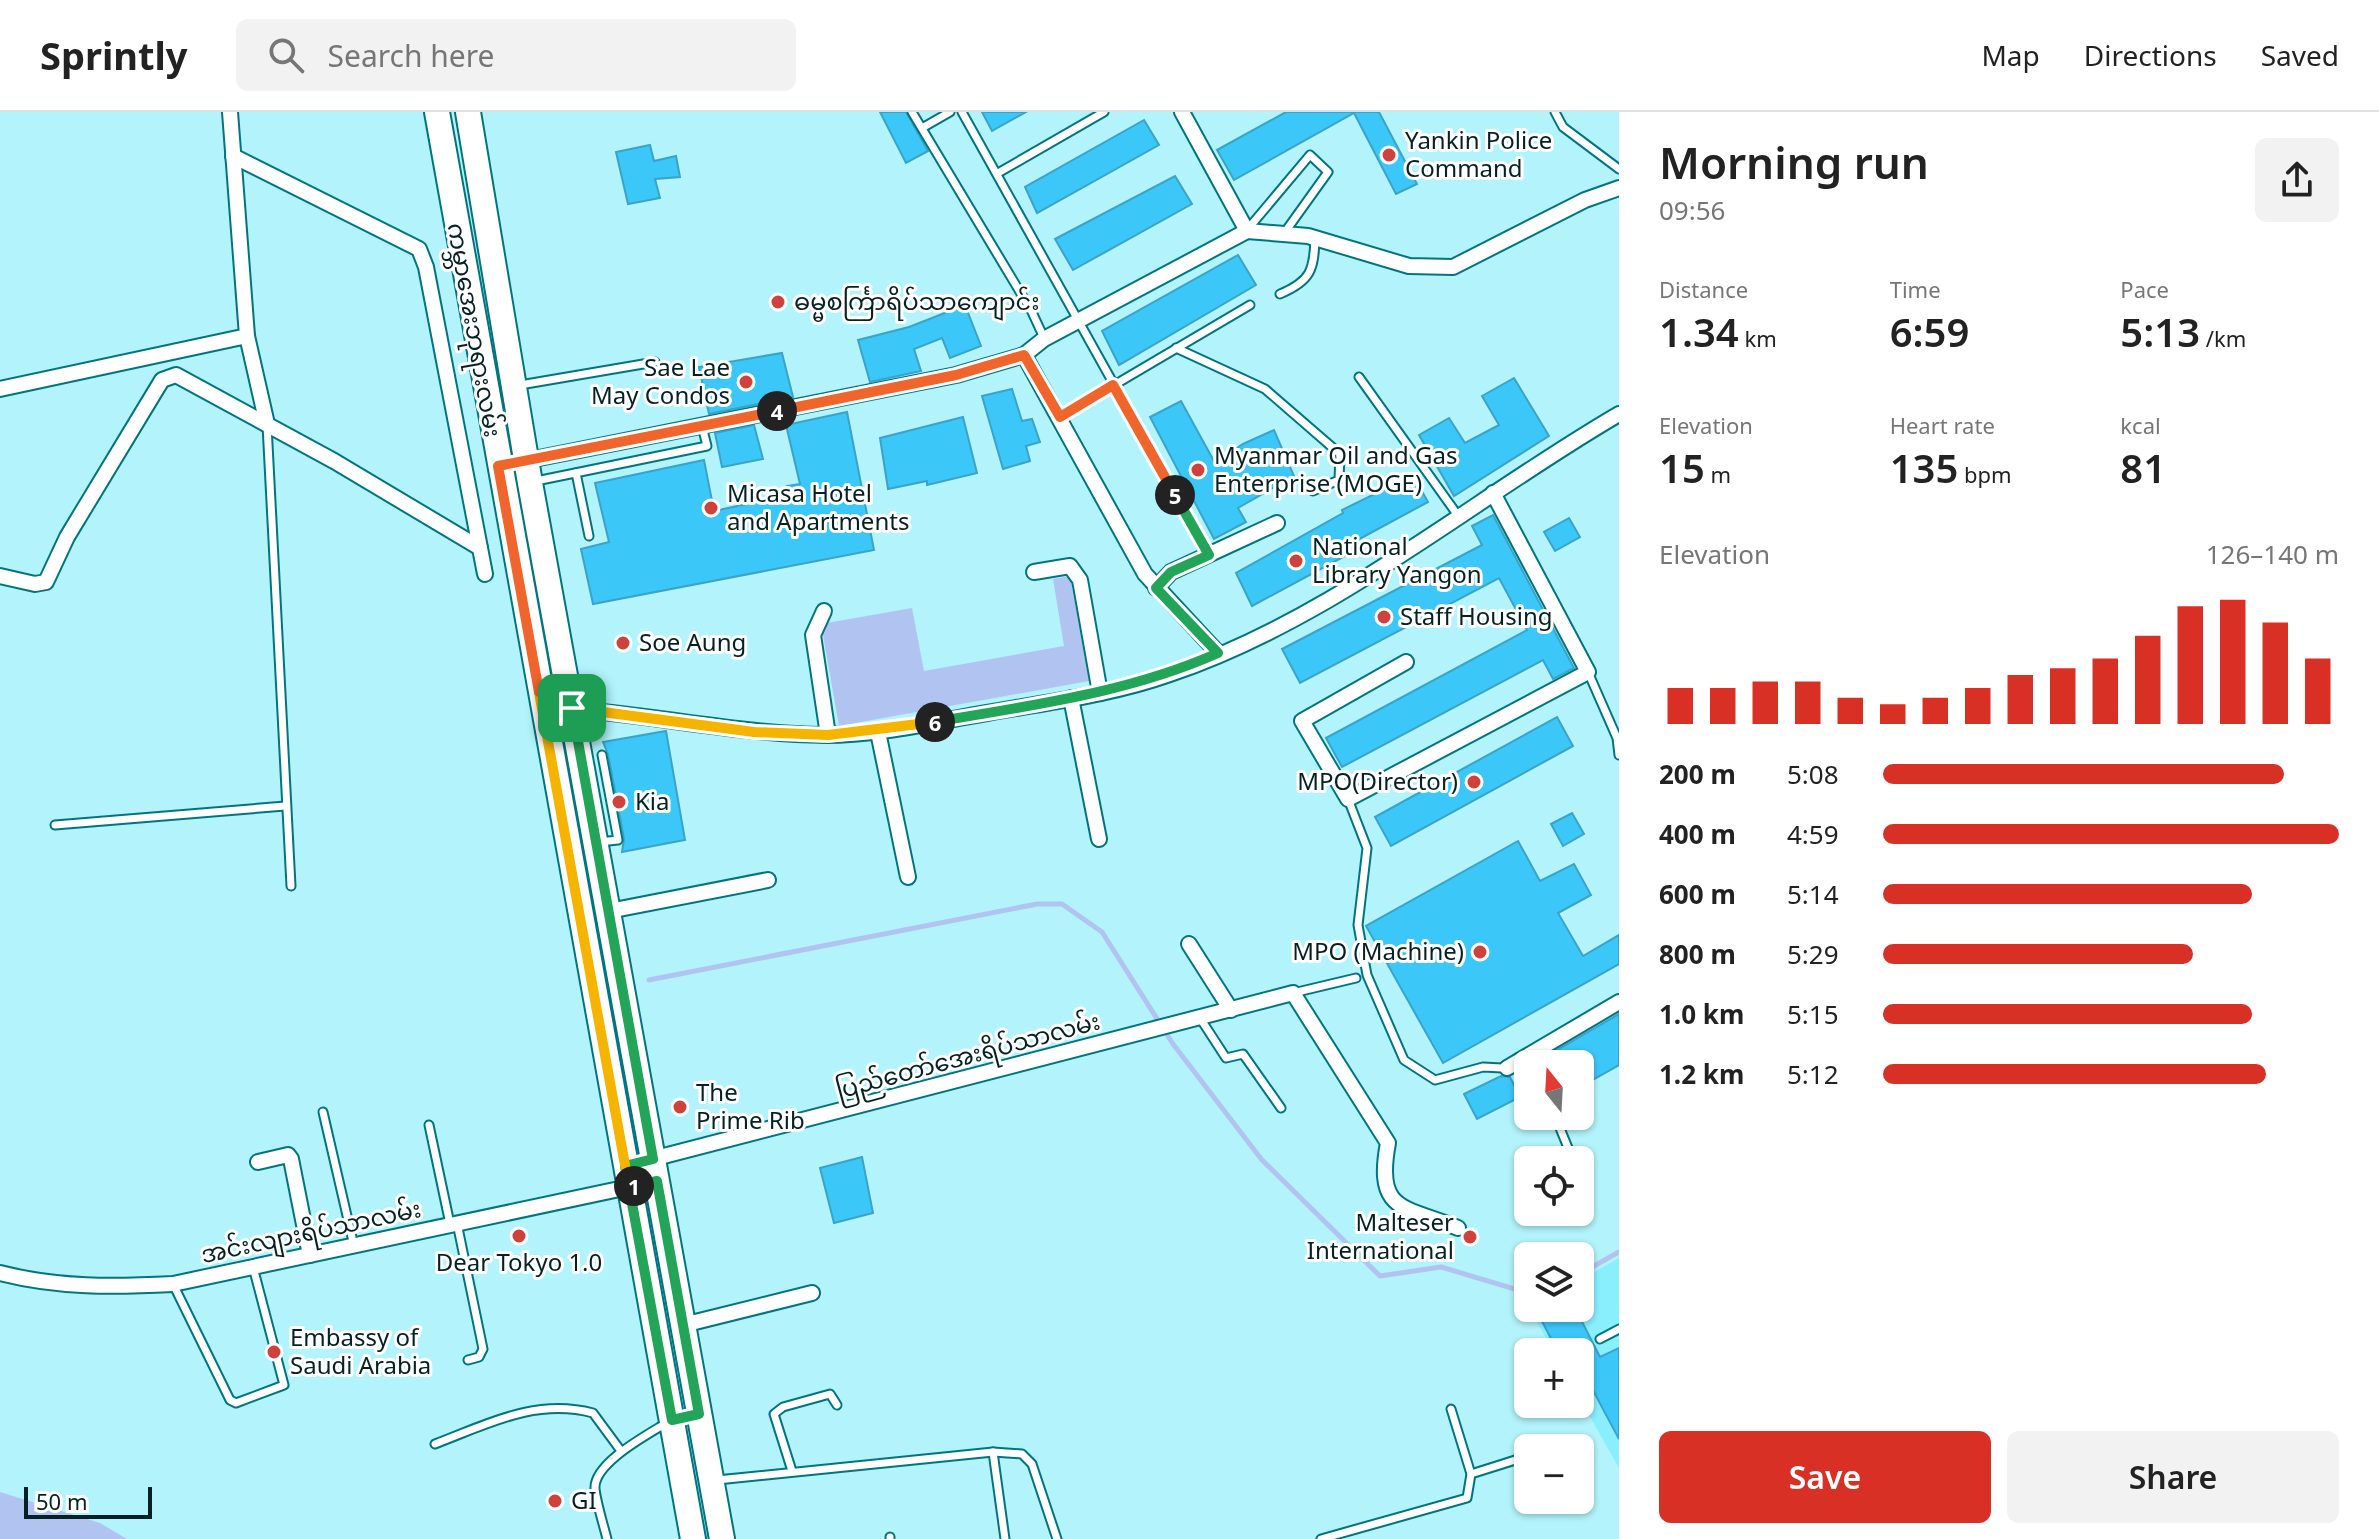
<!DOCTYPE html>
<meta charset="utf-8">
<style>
:root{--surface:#fff;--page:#f2f2f2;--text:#222;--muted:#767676;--line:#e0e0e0;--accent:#d93025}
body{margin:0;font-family:"Noto Sans","Noto Sans Myanmar",sans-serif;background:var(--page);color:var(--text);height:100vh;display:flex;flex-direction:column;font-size:30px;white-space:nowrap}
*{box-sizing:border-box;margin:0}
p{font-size:26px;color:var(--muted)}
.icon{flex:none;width:44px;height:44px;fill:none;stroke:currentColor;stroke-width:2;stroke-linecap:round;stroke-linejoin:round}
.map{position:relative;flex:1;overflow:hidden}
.sheet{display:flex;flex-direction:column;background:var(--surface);width:760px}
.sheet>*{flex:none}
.needle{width:52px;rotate:342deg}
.tools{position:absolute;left:1514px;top:938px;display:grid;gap:16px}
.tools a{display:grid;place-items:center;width:80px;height:80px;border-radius:12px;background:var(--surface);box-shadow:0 2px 6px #0004;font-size:40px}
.scale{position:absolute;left:24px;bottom:20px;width:128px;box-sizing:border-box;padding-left:8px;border:4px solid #062124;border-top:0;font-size:22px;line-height:28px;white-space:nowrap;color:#062124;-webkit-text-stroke:6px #fff;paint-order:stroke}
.pin{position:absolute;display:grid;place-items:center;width:68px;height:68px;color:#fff;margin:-34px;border-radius:16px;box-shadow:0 4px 12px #0006}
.km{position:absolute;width:40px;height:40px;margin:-20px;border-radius:50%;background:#222;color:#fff;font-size:22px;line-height:40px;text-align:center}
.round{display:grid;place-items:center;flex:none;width:84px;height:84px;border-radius:12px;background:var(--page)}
.head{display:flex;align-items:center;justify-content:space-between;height:136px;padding:0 40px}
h1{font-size:44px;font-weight:600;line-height:60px}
.metrics{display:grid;grid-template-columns:repeat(3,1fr);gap:12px;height:136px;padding:8px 40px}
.metrics div{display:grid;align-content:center}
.metrics b{font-size:40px;font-weight:600}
.metrics small{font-size:22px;font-weight:400}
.metrics p{font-size:22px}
.chart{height:224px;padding:16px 40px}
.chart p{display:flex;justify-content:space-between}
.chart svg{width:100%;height:144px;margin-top:8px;stroke:var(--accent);stroke-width:6}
.button{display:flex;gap:16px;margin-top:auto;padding:16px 40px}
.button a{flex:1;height:92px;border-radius:12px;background:var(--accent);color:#fff;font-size:32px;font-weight:600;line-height:92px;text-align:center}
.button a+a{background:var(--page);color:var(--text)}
ul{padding:0 40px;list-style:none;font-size:26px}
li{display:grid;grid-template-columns:128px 96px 1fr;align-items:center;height:60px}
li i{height:20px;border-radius:10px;background:var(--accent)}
header{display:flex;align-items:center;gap:48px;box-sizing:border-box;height:112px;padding:0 40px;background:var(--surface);border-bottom:2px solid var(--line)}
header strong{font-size:38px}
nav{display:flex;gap:44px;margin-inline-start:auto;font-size:28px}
.search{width:560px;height:72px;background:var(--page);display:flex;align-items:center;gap:20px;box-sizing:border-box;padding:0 28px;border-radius:12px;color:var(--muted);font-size:30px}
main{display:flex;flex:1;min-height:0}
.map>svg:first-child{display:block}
.built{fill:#8aeffc}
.water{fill:#b1c4f1}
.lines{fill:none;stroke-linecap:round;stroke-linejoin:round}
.stream{stroke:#b1c4f1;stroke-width:5}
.building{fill:#3cc7f9;stroke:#39a3c9;stroke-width:2}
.lane-casing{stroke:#007580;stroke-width:11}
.street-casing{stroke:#007580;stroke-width:18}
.primary-casing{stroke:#007580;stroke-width:28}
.lane{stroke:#fff;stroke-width:7}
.street{stroke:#fff;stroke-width:14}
.primary{stroke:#fff;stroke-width:24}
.split-1-casing{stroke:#fff;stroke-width:16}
.split-2-casing{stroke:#fff;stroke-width:16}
.split-3-casing{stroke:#fff;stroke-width:16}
.split-4-casing{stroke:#fff;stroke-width:16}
.split-5-casing{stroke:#fff;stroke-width:16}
.split-6-casing{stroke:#fff;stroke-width:16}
.split-7-casing{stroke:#fff;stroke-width:16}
.split-1{stroke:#22a559;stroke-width:10}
.split-2{stroke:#22a559;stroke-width:10}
.split-3{stroke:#f5b400;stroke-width:10}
.split-4{stroke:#f0652b;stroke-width:10}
.split-5{stroke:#f0652b;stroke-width:10}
.split-6{stroke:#22a559;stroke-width:10}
.split-7{stroke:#f5b400;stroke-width:10}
.poi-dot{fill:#cf413c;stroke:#fff;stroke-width:3}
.labels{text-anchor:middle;stroke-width:6;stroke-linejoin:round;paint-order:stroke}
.poi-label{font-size:24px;fill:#062124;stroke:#fff;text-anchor:start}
.street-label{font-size:24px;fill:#062124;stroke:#fff}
</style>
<header>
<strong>Sprintly</strong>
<div class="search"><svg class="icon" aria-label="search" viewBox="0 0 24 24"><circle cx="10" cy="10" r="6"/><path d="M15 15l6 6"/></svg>Search here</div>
<nav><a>Map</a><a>Directions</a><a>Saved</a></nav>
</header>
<main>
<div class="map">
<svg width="1619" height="1427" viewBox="0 0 1619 1427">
<rect width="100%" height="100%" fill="#b2f3fc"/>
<path class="built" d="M1619,1146V1356L1580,1287V1240H1554L1529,1196H1580V1168Z"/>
<g class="water">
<path d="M1070,464L1089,569L839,614L821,512L912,496L924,559L1064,534L1053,467Z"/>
<path d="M0,1380L100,1411L127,1427H0Z"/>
</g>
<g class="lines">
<g class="stream">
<path d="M649,868L1037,792H1062L1102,820L1173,932L1262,1048L1380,1164L1441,1155L1528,1181"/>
<path d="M1580,1162L1619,1140"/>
</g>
</g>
<g class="building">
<path d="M880,0H906L928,39L906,51Z"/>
<path d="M982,0H1026L992,19Z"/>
<path d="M1286,0H1379L1417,72L1396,82L1354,1L1234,68L1217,38Z"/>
<path d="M1144,8L1159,33L1037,101L1025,75Z"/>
<path d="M650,33L654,49L676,44L680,65L655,67L660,86L628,92L616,40Z"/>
<path d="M1175,64L1192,92L1073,158L1055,127Z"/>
<path d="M1238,143L1256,173L1119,253L1102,219Z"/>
<path d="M965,193L981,234L950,246L942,226L914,237L921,259L870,270L858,228L909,215Z"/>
<path d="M782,241L793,285L709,302L699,255Z"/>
<path d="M1514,266L1549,324L1454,384L1419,323L1449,306L1465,331L1499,313L1482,284Z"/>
<path d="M1012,277L1022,309L1032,307L1040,330L1026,334L1030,349L1003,357L982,284Z"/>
<path d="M1181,289L1215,351L1243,332L1274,318L1294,364L1238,396L1246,410L1214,427L1150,305Z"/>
<path d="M847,300L874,438L593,492L581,437L609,430L595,371L704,348L714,399L788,383L787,374L800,372L786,313Z"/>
<path d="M963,305L977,361L927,373V369L888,377L880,326Z"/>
<path d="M754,313L763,347L722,355L715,321Z"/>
<path d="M1413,363L1428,390L1352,431L1356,438L1252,494L1236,461L1343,401L1342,398Z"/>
<path d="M1493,403L1574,556L1553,567L1543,548L1342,655L1326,626L1527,518L1499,466L1300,571L1282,537L1482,433L1472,414Z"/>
<path d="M1569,406L1580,425L1555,439L1544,420Z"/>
<path d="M1557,605L1573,634L1391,734L1375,705Z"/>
<path d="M666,619L685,728L622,740L624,727L608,642L603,630Z"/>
<path d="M1572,701L1584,722L1563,734L1551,712Z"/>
<path d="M1518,729L1540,769L1574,752L1591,783L1558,801L1583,844L1619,823V852L1443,951L1366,814Z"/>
<path d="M1619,902V953L1580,975V952H1558L1552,941Z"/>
<path d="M1501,964L1510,965L1520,985L1477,1007L1464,982Z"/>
<path d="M862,1045L873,1101L834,1111L820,1056Z"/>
<path d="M1535,1196H1575L1600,1245L1619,1236V1327L1580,1254V1240H1558Z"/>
</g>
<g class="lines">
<defs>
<g id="lane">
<path d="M912,0L1032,200L1044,226"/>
<path d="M962,0L1209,443"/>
<path d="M1555,0L1563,15L1619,57"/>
<path d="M922,16L950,0"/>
<path d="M998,61L1104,0"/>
<path d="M1247,118L1310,43L1328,60L1285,120"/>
<path d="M1280,182C1311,169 1314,158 1315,126"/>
<path d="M1176,236L1265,277L1340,342L1339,368L1313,379"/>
<path d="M1359,265L1459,405"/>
<path d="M520,273L655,250"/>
<path d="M1060,305L1250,193"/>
<path d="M267,313L291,774"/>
<path d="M576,361L589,424"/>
<path d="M536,369L707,334L702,314"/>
<path d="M1588,560L1617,626L1619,643"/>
<path d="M1348,687L1367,736L1358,813L1367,863L1404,948L1435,968L1483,955L1521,957L1528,965"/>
<path d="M55,713L285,694"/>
<path d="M599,730L618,728L602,643"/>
<path d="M1293,881L1356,866"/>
<path d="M1200,906L1226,946L1243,942L1281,996"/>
<path d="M323,1000L354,1134"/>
<path d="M1555,1004L1573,1048"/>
<path d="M429,1013L450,1112"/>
<path d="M1580,1065L1584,1074"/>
<path d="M457,1111L483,1237L479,1245L468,1248"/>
<path d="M173,1172L230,1288L236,1291L284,1273L253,1155"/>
<path d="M1600,1227L1619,1217"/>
<path d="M435,1332C488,1312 535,1286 593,1301L621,1339"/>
<path d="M993,1340L1005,1427"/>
<path d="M792,1359L774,1302L783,1295L830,1282L837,1293"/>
<path d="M1471,1362L1528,1344"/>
<path d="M717,1368L993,1340L1022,1342L1032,1352L1057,1427"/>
<path d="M890,1425V1427"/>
<path d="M607,1427C603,1411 597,1393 595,1377C593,1351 649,1322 668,1310"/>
<path d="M1321,1427L1467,1386L1471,1362L1451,1297"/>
</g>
<g id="street">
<path d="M1182,0L1247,119L1308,124L1409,154L1453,155L1585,88L1619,76"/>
<path d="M233,44L419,137L426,155L485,462"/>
<path d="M247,224L267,312"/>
<path d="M1024,243L1145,462L1218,541"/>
<path d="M0,277L247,224L230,0"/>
<path d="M519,350L956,263L1024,243L1044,227L1247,119"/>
<path d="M1034,460L1070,454L1080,468L1100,581"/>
<path d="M0,464L35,472L46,470L67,425L162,268L176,263L334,349L480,436"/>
<path d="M1156,476L1171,460L1277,411"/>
<path d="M824,499L813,523L828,623"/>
<path d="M1406,550L1302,609L1348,687L1588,560L1493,381"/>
<path d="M1071,586L1099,727"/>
<path d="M542,595C637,599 730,622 825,623C879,623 933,610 987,601C1048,590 1111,583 1170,562C1335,506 1471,388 1619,302"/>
<path d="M878,620L908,765"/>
<path d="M609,799L768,768"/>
<path d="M1189,832L1231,898"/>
<path d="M1507,956L1619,890"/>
<path d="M258,1050L288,1043L291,1047L310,1143"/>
<path d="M625,1054L1293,881L1388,1031C1375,1100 1403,1094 1458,1116"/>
<path d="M0,1161C58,1176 114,1175 173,1172L657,1069"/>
<path d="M683,1213L812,1181"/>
</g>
<g id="primary">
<path d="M437,0L693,1427"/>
<path d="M468,0L530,371L722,1427"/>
</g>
</defs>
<use href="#lane" class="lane-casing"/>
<use href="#street" class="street-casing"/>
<use href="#primary" class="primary-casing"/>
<use href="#lane" class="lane"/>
<use href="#street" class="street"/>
<use href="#primary" class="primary"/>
</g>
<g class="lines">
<defs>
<path id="split-1" d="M572,596L653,1047L625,1054L629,1075L634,1074"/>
<path id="split-2" d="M631,1086L672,1308L699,1302L657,1069L634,1074"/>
<path id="split-3" d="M539,580L631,1086"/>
<path id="split-4" d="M539,580L498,354L777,299"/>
<path id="split-5" d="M777,299L956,263L1024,243L1060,305L1113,273L1175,383"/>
<path id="split-6" d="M935,610C1032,593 1128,581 1218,541L1156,476L1171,460L1209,443L1175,383"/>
<path id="split-7" d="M572,596L754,620L828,623L935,610"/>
</defs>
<use href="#split-1" class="split-1-casing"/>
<use href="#split-2" class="split-2-casing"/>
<use href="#split-3" class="split-3-casing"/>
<use href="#split-4" class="split-4-casing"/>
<use href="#split-5" class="split-5-casing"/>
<use href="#split-6" class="split-6-casing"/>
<use href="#split-7" class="split-7-casing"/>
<use href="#split-1" class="split-1"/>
<use href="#split-2" class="split-2"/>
<use href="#split-3" class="split-3"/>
<use href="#split-4" class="split-4"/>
<use href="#split-5" class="split-5"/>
<use href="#split-6" class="split-6"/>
<use href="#split-7" class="split-7"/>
</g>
<g class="poi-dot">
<circle cx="1389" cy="43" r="8"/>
<circle cx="778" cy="190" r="8"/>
<circle cx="746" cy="270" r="8"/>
<circle cx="1198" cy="358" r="8"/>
<circle cx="711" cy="396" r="8"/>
<circle cx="1296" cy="449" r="8"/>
<circle cx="1384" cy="505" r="8"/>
<circle cx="623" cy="531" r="8"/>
<circle cx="1474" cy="670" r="8"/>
<circle cx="619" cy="690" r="8"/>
<circle cx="1480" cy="840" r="8"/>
<circle cx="680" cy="995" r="8"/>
<circle cx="519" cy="1124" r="8"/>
<circle cx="1470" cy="1125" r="8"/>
<circle cx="274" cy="1240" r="8"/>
<circle cx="555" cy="1389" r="8"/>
</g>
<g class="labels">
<g class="poi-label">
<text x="1405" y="37">Yankin Police<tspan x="1405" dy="28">Command</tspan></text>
<text x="794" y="198">ဓမ္မစင်္ကြာရိပ်သာကျောင်း</text>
<text x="730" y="264" text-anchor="end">Sae Lae<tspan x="730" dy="28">May Condos</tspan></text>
<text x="1214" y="352">Myanmar Oil and Gas<tspan x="1214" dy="28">Enterprise (MOGE)</tspan></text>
<text x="727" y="390">Micasa Hotel<tspan x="727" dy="28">and Apartments</tspan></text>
<text x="1312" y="443">National<tspan x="1312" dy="28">Library Yangon</tspan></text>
<text x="1400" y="513">Staff Housing</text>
<text x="639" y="539">Soe Aung</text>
<text x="1458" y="678" text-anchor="end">MPO(Director)</text>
<text x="635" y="698">Kia</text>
<text x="1464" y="848" text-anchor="end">MPO (Machine)</text>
<text x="696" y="989">The<tspan x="696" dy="28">Prime Rib</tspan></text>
<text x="1454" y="1119" text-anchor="end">Malteser<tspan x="1454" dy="28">International</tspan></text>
<text x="519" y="1159" text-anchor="middle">Dear Tokyo 1.0</text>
<text x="290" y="1234">Embassy of<tspan x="290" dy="28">Saudi Arabia</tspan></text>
<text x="571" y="1397">GI</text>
</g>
<g class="street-label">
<text transform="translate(474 218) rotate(80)" y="8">ကမ္ဘာအေးဘုရားလမ်း</text>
<text transform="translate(968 944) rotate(-15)" y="8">ပြည်တော်အေးရိပ်သာလမ်း</text>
<text transform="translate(311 1120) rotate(-12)" y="8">အင်းလျားရိပ်သာလမ်း</text>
</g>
</g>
</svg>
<div class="tools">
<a><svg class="needle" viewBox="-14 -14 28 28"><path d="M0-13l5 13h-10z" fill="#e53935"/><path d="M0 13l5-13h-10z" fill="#767676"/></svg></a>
<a><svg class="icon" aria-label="locate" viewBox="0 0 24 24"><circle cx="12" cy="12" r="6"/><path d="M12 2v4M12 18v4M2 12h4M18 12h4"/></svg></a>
<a><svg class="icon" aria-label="layers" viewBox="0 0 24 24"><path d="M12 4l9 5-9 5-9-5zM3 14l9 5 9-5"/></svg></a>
<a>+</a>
<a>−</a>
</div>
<div class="scale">50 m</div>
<div class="pin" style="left:572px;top:596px;background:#1e9e55"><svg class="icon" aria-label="arrive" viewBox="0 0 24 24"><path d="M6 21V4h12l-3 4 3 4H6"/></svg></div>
<b class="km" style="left:634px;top:1074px">1</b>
<b class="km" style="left:777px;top:299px">4</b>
<b class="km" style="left:1175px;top:383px">5</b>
<b class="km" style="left:935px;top:610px">6</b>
</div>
<section class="sheet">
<div class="head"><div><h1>Morning run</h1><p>09:56</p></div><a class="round"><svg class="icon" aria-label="share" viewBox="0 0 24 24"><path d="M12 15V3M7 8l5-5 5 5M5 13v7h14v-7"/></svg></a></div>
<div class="metrics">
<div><p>Distance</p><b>1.34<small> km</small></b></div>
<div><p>Time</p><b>6:59</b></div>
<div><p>Pace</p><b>5:13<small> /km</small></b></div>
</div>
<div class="metrics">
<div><p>Elevation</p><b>15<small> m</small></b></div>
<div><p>Heart rate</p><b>135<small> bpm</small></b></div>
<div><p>kcal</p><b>81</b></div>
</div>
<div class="chart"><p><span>Elevation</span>126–140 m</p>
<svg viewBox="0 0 160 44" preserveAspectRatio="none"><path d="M5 44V33M15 44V33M25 44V31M35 44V31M45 44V36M55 44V38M65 44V36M75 44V33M85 44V29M95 44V27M105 44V24M115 44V17M125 44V8M135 44V6M145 44V13M155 44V24"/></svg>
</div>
<ul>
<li><b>200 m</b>5:08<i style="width:88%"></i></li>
<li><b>400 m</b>4:59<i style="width:100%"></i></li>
<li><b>600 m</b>5:14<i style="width:81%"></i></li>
<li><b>800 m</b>5:29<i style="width:68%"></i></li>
<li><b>1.0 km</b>5:15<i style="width:81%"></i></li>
<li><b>1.2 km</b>5:12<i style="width:84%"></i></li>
</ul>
<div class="button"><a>Save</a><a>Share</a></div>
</section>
</main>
